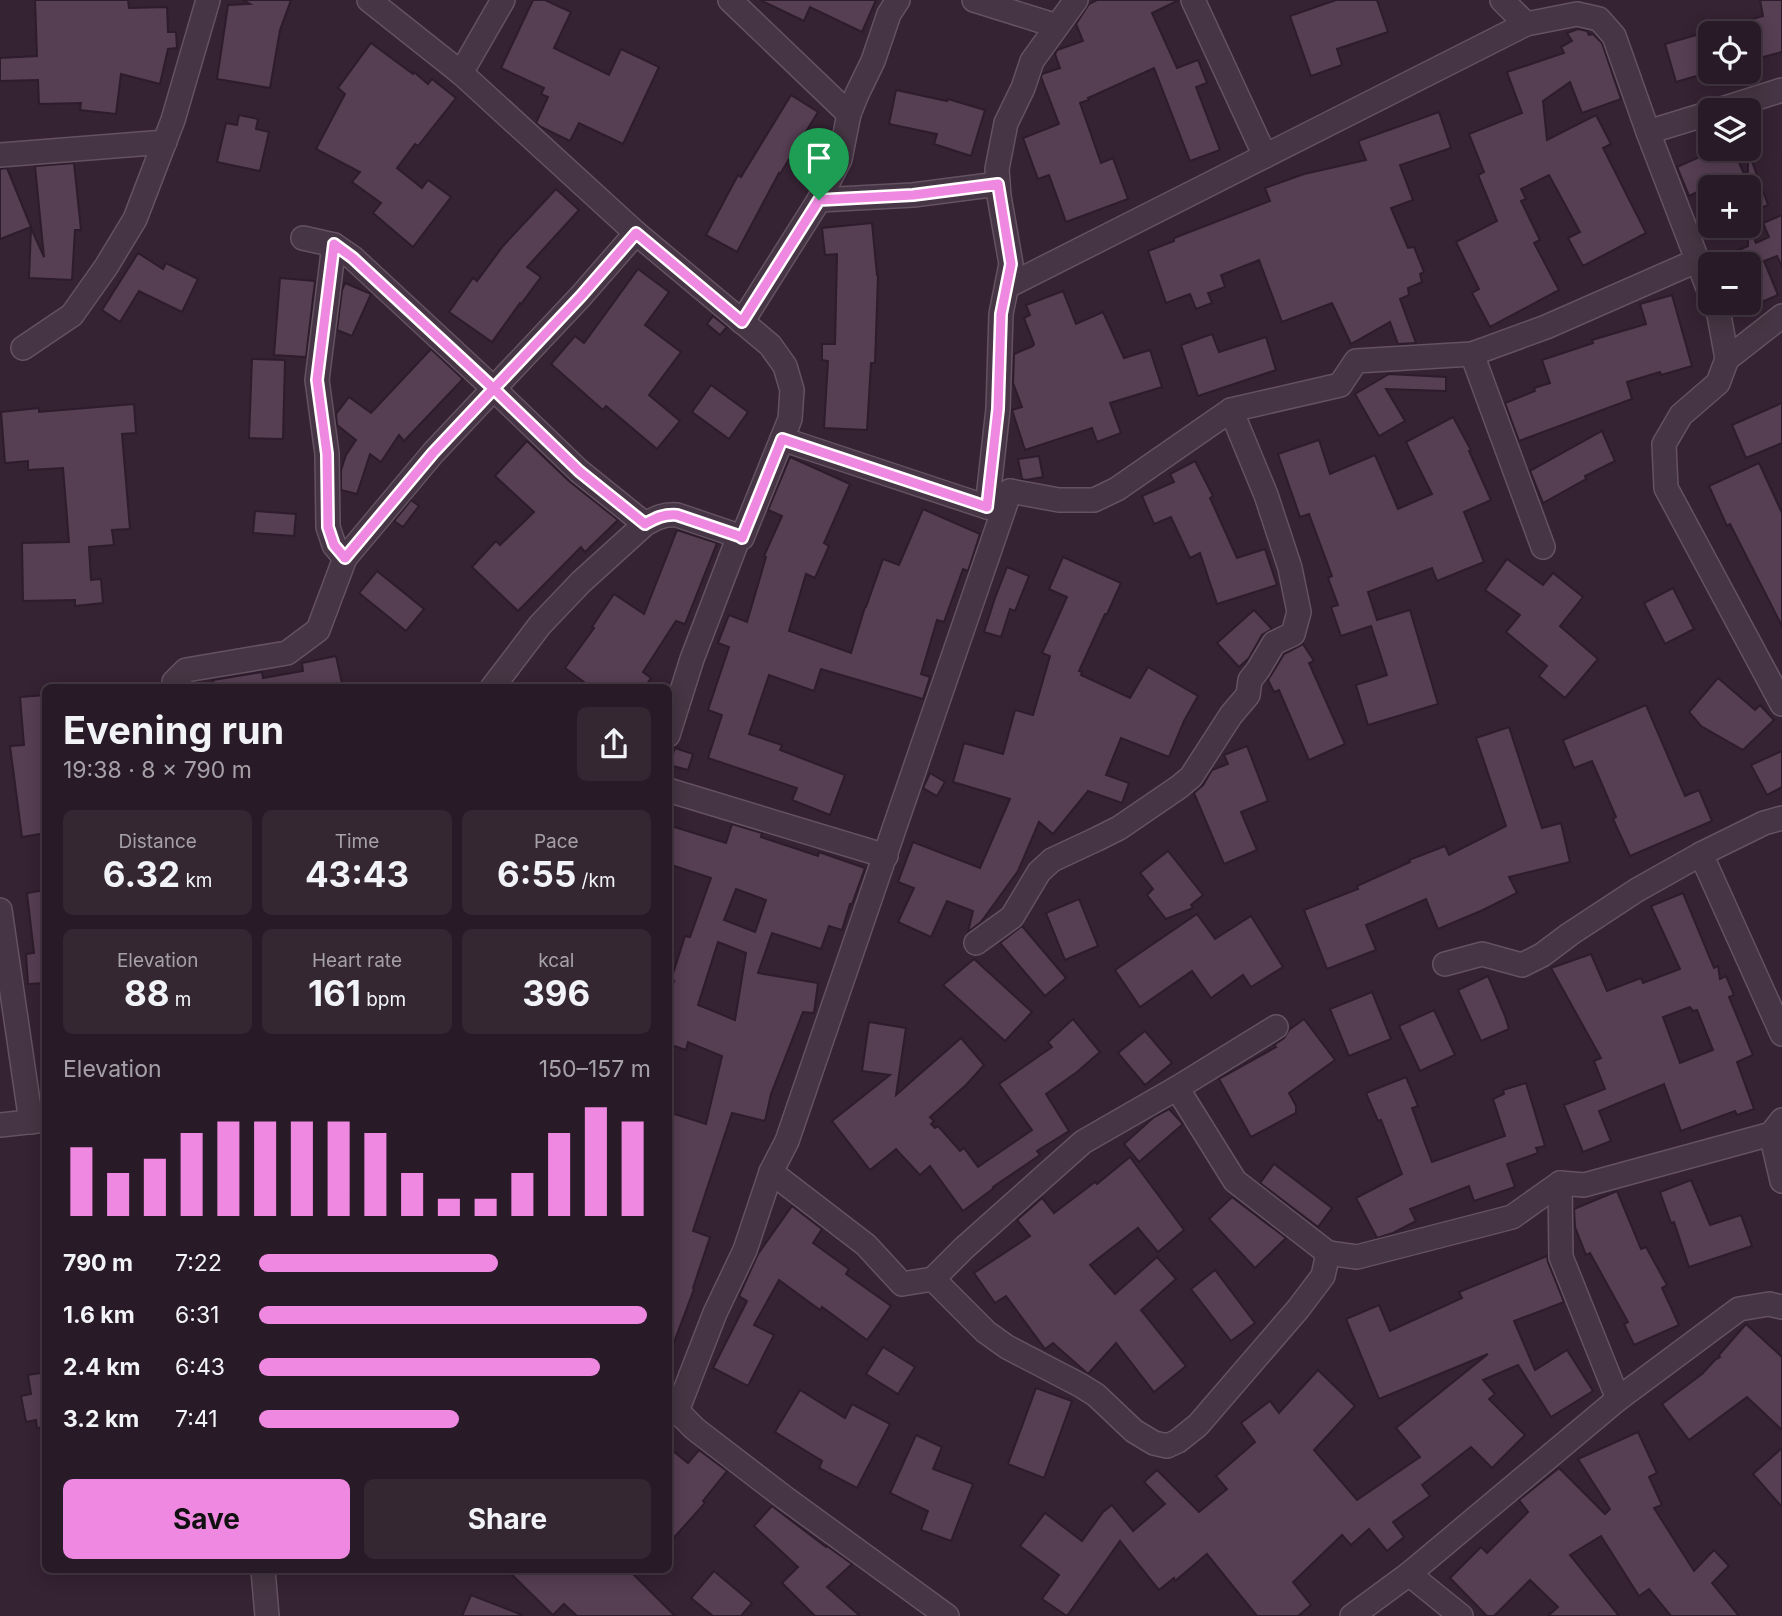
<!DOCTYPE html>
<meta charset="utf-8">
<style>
:root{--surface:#281a26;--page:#342732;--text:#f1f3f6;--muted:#a5a1a7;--line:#443843;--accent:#ef88e0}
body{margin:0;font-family:Inter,sans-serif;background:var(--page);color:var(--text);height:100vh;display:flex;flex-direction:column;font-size:26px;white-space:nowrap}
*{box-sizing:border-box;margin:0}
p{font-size:23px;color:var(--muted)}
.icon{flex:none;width:38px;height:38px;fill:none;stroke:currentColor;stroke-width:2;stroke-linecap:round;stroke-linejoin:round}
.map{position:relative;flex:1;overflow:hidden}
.drawer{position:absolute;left:42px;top:684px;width:630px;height:889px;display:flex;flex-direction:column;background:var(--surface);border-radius:10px;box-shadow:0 4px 18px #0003,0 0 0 2px var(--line)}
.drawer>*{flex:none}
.fabs{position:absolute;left:1698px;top:21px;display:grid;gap:14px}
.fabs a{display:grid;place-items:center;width:63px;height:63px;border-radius:10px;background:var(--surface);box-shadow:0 4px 18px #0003,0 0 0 2px var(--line);font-size:35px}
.pin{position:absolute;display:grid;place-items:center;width:60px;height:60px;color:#fff;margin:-72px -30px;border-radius:50% 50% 50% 0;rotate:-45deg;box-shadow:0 0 7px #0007}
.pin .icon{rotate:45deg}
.round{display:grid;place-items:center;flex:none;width:74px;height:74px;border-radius:10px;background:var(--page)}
.head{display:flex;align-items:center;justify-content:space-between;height:119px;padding:0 21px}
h1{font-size:38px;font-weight:700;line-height:52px}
.metrics{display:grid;grid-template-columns:repeat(3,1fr);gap:10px;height:119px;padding:7px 21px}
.metrics div{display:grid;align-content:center;border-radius:10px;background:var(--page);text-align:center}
.metrics b{font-size:35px;font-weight:700}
.metrics small{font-size:19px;font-weight:400}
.metrics p{font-size:19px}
.chart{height:196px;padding:14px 21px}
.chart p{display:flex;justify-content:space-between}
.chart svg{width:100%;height:126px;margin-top:7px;stroke:var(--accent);stroke-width:6}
.cta{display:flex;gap:14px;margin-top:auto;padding:14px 21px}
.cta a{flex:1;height:80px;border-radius:10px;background:var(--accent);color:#111;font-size:28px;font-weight:700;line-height:80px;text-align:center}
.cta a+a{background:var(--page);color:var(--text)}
ul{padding:0 21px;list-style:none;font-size:23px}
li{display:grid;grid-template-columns:112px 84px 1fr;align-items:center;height:52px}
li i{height:18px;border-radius:9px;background:var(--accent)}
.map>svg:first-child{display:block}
.building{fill:#563e53;stroke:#2d1c2b;stroke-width:2;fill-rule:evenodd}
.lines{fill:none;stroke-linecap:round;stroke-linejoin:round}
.minor-casing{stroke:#645262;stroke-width:26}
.minor{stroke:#463544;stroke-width:23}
.route-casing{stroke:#fff;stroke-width:14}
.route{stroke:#ef88e0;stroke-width:9}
</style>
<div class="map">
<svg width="1782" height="1616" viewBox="0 0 1782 1616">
<rect width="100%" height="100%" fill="#352233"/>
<g class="building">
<path d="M35,0H128L129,8L167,7L168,32H176L177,48L168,49L160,84L121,74L116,114L80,110L81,103L39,104L38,80L0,81V58L37,56Z"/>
<path d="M243,0H291L280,30L270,88L217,79L228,5L250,4Z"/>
<path d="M533,0H545L571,12L554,48L609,75L621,49L659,67L623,144L579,123L570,141L541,127L536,123L548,97L541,94L544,88L501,68Z"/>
<path d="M760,0H876L862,32L810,7L804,21Z"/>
<path d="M1097,0H1179L1152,13L1177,68L1198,60L1207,83L1196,87L1220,150L1190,161L1154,68L1088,98L1089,100L1080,103L1101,163L1113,158L1128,199L1066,222L1049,175L1038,179L1023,138L1059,124L1041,77L1042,74L1060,68L1055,54L1057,50L1083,41L1076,24L1089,4Z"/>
<path d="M1336,0H1377L1388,32L1337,49L1342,65L1311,76L1290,16Z"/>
<path d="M1760,0H1782V52L1748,61V33H1718L1717,29L1763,16Z"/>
<path d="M1578,29L1587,31L1589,35L1593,34L1602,43L1621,99L1582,113L1570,82L1543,101L1547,140L1596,115L1611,144L1603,148L1646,233L1583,266L1568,238L1580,232L1549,175L1521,189L1526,199L1521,201L1540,240L1534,243L1559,290L1490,327L1472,293L1479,289L1456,242L1497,221L1478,175L1484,172L1469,134L1522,113L1507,72L1564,53L1561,47L1572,41L1567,33Z"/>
<path d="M1710,31V72L1676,82L1665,44Z"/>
<path d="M371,43L413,74L414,72L428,84L432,79L456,98L418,146L415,144L397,168L422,188L428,180L451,197L413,247L373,213L381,203L352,182L360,172L316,149L345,94L338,88Z"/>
<path d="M896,90L947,101L948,99L985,110L971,156L934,144L937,134L889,124Z"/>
<path d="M791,95L818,112L780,174L779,173L737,252L706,235L738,175L741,177Z"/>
<path d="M1439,112L1451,148L1400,165L1413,200L1391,208L1408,248L1414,247L1424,272L1420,274L1422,282L1408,288L1409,295L1400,299L1416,343L1398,344L1390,322L1351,344L1332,303L1282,322L1259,260L1221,275L1225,287L1208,293L1212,303L1196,309L1190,294L1166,303L1148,251L1174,241V238L1270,201L1265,188L1304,174L1366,160L1358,141Z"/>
<path d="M239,115L258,119L256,129L269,132L260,171L217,162L226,123L237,125Z"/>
<path d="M1703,149H1733L1744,174L1748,172V156H1750L1768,205L1748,213V187H1713L1712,185L1689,196L1677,167L1706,154Z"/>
<path d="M74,163L81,230H75L72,280L29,278L31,228L44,257L35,166Z"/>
<path d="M7,168L31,227L0,239V169Z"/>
<path d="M556,189L579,210L527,267L541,277L521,304L520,303L492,342L449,312L473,278L477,281L503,246Z"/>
<path d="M1782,215V267L1777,256L1764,261L1778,295L1748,308V264H1714L1713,261L1748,246V225L1756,243L1769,237L1763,223Z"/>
<path d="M872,223L877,275L878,276L875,363H871L867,430L824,428L828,361L822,360V344H835L837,254L825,255L822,228Z"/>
<path d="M138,253L163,269L166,263L198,279L182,312L139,291L120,322L102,310Z"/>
<path d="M638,269L669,292L645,325L681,352L649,395L680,421L657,449L606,406L603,410L551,364L575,336L584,343Z"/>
<path d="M280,278L315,281L306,357L274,355Z"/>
<path d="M345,283L371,294L352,336L337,330L342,290Z"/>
<path d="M1063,291L1076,324L1103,312L1124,358L1150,350L1162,387L1110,403L1121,433L1097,442L1092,428L1025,450L1012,410L1022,407L1013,383L1014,354L1033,346L1034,344L1024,318L1030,315L1026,305Z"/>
<path d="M1672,295L1692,366L1661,375L1660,372L1627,382L1632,399L1519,441L1505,403L1535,391L1534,388L1550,383L1542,360L1593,343L1592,340L1646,324L1640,304Z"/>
<path d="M713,316L727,327L720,335L707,324Z"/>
<path d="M1212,334L1219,352L1266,337L1276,370L1198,396L1181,345Z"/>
<path d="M431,349L463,379L404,441L399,435L381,462L370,454L357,494L341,490V470L346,455L356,440L337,425L336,414L349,397L371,413Z"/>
<path d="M252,359L285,360L283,439L249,438Z"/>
<path d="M1389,374L1446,377V391L1386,389L1405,421L1379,436L1355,394Z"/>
<path d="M711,385L748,412L729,439L692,412Z"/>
<path d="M1782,403V443L1746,458L1732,425Z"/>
<path d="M134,404L136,433L122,434L130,529L112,530L114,545L89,547L91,580L101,579L103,603L75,606V600L23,601L22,543L69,542L63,468L28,470V461L5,463L1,412L39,408V412Z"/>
<path d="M1453,417L1471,450L1469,451L1491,500L1464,512L1484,562L1437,581L1432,568L1368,592L1377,620L1410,610L1438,704L1368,725L1356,685L1387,675L1371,626L1341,636L1331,607L1338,605L1328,578L1332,576L1309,514L1300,517L1278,454L1319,440L1330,474L1375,455L1398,509L1432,494L1406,442Z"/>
<path d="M1602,431L1615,461L1585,476L1586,479L1543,503L1530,471Z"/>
<path d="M527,441L569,481L618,520L585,552L581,547L518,611L472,567L496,541L500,545L534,512L495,476Z"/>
<path d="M1039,456L1043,477L1026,480L1022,479L1018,459Z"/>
<path d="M790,457L850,484L824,543L829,546L815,578L806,574L789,631L851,653L865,607H866L883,559L899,565L923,509L980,534L968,571L963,569L944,622L937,620L921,674L930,677L923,699L821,669L814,691L769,675L749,734L782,745L780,750L845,775L830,815L792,800L797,788L708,758L722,715L708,710L729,647L718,643L729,615L747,622L766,557L764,556L782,516L768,510Z"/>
<path d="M1195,461L1213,496L1210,498L1237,558L1265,549L1277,585L1217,604L1200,553L1190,558L1171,517L1154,524L1142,496L1174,482L1170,474Z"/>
<path d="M1759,463L1782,513V626L1730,524L1727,526L1709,486Z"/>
<path d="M411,500L419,506L403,527L394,521Z"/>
<path d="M255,511L296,514L294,536L253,533Z"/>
<path d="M677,530L717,543L685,624L676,621L643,672L651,678L644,688H592L565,668L594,628L592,627L614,594L644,614Z"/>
<path d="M1063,557L1121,583L1107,614H1105L1079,671L1082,672L1081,675L1130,698L1148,667L1198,696L1184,721L1169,757L1121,738L1106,775L1129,783L1122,803L1088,791L1053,834L1039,822L1018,871L981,922L968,932L973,911L947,901L931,937L898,922L914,888L898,882L913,842L980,868L1010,799L953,782L964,743L1003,754L1015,710L1033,715L1050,656L1042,653L1067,597L1049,589Z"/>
<path d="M1507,559L1543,585L1553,573L1583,597L1560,626L1598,659L1565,698L1539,676L1547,666L1506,632L1520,615L1485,590Z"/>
<path d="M1007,567L1029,576L1015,611L1010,609L1001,637L984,632L995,598Z"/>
<path d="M377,571L424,609L406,631L359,593Z"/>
<path d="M1673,588L1694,629L1665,644L1644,603Z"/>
<path d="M1254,610L1272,629L1262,635L1249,658L1239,667L1217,643Z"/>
<path d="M1303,644L1314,661L1309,663L1345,744L1309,760L1279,690L1274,692L1268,680L1284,654Z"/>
<path d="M336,656L343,688H214L213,680L262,672L263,678L303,671L302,663Z"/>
<path d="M1718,678L1755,710L1760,705L1774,720L1743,750L1701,726L1689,712Z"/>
<path d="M46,695V833L22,837L10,746L24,745L20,697Z"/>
<path d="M1646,705L1685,796L1699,790L1712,821L1630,856L1613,819L1616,817L1592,761L1574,768L1563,740Z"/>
<path d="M1509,727L1542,828L1561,823L1570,862L1509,877L1517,893L1483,910L1438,929L1426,899L1366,925L1376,950L1327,969L1304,910L1358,889L1357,886L1410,862L1409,860L1445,846L1449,855L1506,826L1476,738Z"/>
<path d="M1247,746L1268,801L1241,812L1257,850L1224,864L1194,793L1203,785L1212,770L1228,764L1224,755Z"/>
<path d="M675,748L693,754L688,770L669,765Z"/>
<path d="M1782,751V787L1767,795L1751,765Z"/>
<path d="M930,773L945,782L937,796L923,788Z"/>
<path d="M732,824L762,833L761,837L818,856L819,852L865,868L852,904H850L842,930L829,926L821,949L772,933L758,973L818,983L814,1013L803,1012L771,1094L765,1121L732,1113L693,1231L710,1237L693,1288L694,1289L670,1353H668V1112L706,1124L722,1056L688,1042L686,1050L668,1044V1000L674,981L671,980L685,936L690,937L711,878L668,864V825L726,843ZM736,889L766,900L755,932L724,920ZM718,942L746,953L735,1020L698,1005Z"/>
<path d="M1168,851L1203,895L1191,905L1193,908L1166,919L1147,895L1153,889L1140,873Z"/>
<path d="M46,890V983L28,984L26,954L34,953L27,893Z"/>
<path d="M1683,893L1714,968L1718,966L1720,979L1726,976L1734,995L1729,997L1753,1055L1737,1062L1754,1109L1737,1115L1735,1111L1681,1131L1664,1084L1599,1111L1611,1141L1583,1152L1564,1105L1605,1089L1594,1061L1601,1058L1551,968L1591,954L1607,991L1641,978L1643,983L1680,969L1651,906ZM1690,1007L1693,1011L1697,1010L1713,1050L1680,1063L1663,1017Z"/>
<path d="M1079,899L1098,946L1065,960L1046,913Z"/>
<path d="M1197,914L1215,939L1251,916L1283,967L1251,987L1243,975L1211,998L1192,971L1140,1007L1115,970Z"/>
<path d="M1022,926L1066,978L1045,996L1000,943Z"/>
<path d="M974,959L1032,1012L1005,1041L943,985Z"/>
<path d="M1488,976L1505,1016L1509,1029L1481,1041L1458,990Z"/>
<path d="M1372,992L1391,1039L1349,1056L1330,1009Z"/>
<path d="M1434,1010L1455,1055L1420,1071L1399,1026Z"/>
<path d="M1073,1019L1100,1052L1077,1072L1046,1094L1069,1131L1037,1151L1040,1155L993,1187L994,1188L963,1211L930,1166L920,1175L896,1149L870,1170L832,1121L890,1075L862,1071L869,1022L906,1028L896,1095L961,1038L984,1065L966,1085L930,1117L934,1121L931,1124L935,1128L938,1126L960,1151L964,1148L978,1167L1032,1130L999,1084L1052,1047L1048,1042Z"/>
<path d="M1304,1019L1335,1060L1289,1093L1296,1106V1113L1251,1137L1219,1079L1276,1047L1274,1045L1284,1038L1289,1030Z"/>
<path d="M1145,1031L1172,1063L1145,1085L1118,1053Z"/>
<path d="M1406,1077L1418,1106L1412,1108L1432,1162L1505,1136L1493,1099L1504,1094L1503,1090L1526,1083L1545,1146L1536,1148L1538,1153L1507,1164L1515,1187L1474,1201L1469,1186L1410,1209L1416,1221L1393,1233L1377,1238L1356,1198L1402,1174L1381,1120L1378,1121L1366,1093Z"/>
<path d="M1169,1109L1183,1124L1139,1162L1124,1144L1154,1117Z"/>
<path d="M1130,1157L1184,1230L1158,1252L1138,1228L1090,1265L1115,1294L1157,1257L1176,1279L1141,1310L1186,1366L1154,1392L1116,1343L1088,1374L1053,1343L1045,1349L1006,1296L995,1303L974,1273L1030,1236L1017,1220L1042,1198L1054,1213L1095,1182L1097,1184Z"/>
<path d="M1274,1164L1332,1208L1318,1227L1260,1183Z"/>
<path d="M1691,1180L1710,1225L1741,1215L1752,1246L1689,1267L1674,1222L1671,1223L1660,1192Z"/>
<path d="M1617,1191L1641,1249L1646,1247L1667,1285L1662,1288L1679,1325L1634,1345L1624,1324L1628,1322L1590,1253L1586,1255L1575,1227L1574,1209Z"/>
<path d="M1232,1197L1286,1238L1255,1268L1209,1219Z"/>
<path d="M792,1206L822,1229L813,1243L849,1269L846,1274L891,1306L867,1340L822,1307L820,1310L779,1280L754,1325L774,1335L748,1386L713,1368L747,1301L739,1296L758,1254Z"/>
<path d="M1547,1256L1548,1262L1564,1302L1514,1321L1535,1370L1567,1350L1593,1391L1551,1417L1518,1365L1483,1380L1495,1394L1489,1399L1525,1435L1492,1468L1471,1447L1422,1485L1430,1496L1393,1522L1404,1537L1387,1551L1369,1529L1351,1545L1342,1535L1293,1582L1311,1605L1298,1616H1257L1207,1554L1175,1581L1174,1578L1159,1590L1120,1541L1067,1616L1042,1599L1059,1575L1020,1546L1045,1513L1082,1541L1103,1512L1112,1505L1133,1531L1165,1504L1144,1482L1157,1470L1199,1512L1227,1489L1216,1476L1255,1442L1241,1423L1270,1401L1279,1413L1318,1370L1355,1406L1314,1450L1357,1500L1420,1457L1396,1428L1488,1354L1379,1399L1346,1319L1379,1305L1390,1331L1462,1298L1459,1292Z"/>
<path d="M1215,1270L1255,1323L1231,1341L1191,1289Z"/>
<path d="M1746,1324L1782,1357V1430L1747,1397L1689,1440L1662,1404L1702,1374L1715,1360L1720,1357L1719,1355Z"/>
<path d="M883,1347L915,1367L898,1394L866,1374Z"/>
<path d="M46,1372V1427L37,1428L36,1420L26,1422L21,1396L31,1394L28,1375Z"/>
<path d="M1036,1388L1072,1401L1044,1478L1008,1464Z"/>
<path d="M800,1390L845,1418L852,1404L890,1424L857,1488L819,1468L822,1461L775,1432Z"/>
<path d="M1638,1432L1657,1473L1649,1477L1662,1505L1654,1508L1694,1571L1714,1550L1729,1566L1712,1583L1739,1616H1671L1649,1589L1639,1596L1601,1536L1570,1555L1619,1616H1548L1558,1607L1530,1580L1494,1616H1487L1450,1578L1481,1547L1487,1553L1528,1512L1519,1500L1559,1468L1605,1514L1610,1509L1578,1459Z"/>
<path d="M916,1435L942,1447L933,1469L973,1484L951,1541L921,1530L928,1511L890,1493Z"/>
<path d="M668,1447L688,1463L699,1450L727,1471L703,1501L705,1503L668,1544Z"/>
<path d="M1782,1448V1507L1753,1474Z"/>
<path d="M772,1506L826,1547L827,1546L852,1564L827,1587L860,1616H815L782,1583L798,1567L754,1526Z"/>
<path d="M507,1570H629L675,1616H577L564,1604L553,1615Z"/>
<path d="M714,1571L752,1603L741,1616H713L691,1598Z"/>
<path d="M471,1595L522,1615V1616H462Z"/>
</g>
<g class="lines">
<defs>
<g id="minor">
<path d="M369,0L461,73L636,233L770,345L785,366L792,390L790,419L742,538L739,536L692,659L668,735"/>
<path d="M730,0L849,114"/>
<path d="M974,0L1057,26"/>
<path d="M1193,0L1265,156"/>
<path d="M1502,0L1526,24"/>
<path d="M461,73L503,0"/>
<path d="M1719,110L1782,90"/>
<path d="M1648,132L1710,113"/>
<path d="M0,155L165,142"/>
<path d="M819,200L913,195L998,184"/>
<path d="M303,238L334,245L353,258L493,388L579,471L645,524"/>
<path d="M334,245L317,380L327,454L328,527L334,545L345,558"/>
<path d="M1008,286L1526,24L1577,14L1599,19L1614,36L1648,132L1710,293"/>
<path d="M1714,303L1719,315L1727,359L1718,383L1681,415L1664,444L1666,488L1782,704"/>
<path d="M742,322L819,200L840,159L849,114L857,94L873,61L889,14L898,0"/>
<path d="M23,348L72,315L106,267L135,219L173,120L208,0"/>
<path d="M1472,354L1543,547"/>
<path d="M1727,359L1782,316"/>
<path d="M782,439L987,507L1010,491L1059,500H1094L1117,489L1231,410L1340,385L1356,361L1472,354L1546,327L1696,261"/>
<path d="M987,507L998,409L1001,314L1011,264L999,196L997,169L1006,123L1023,88L1032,61L1076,0"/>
<path d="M174,688V682L186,670L287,653L318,630L345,558L433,453L581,296L636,233"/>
<path d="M492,688L540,625L581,582L645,524C656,518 663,514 677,515L739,536"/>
<path d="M668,790L886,856"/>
<path d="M1782,818L1764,823L1701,854L1782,1034"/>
<path d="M0,910L31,1122"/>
<path d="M976,943L1012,917L1039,872L1052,860L1097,839L1119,828L1179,787L1191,777L1231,715L1248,695L1250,680L1258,670L1274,643L1293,634L1299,612L1290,568L1266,495L1231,410"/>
<path d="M1445,964L1482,954L1522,965L1542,955L1570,934L1637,890L1701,854"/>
<path d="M1177,1088L1235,1181L1328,1253"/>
<path d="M0,1125L46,1120"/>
<path d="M1771,1134L1782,1181"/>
<path d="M771,1172L866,1245L902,1284L933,1279L964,1248L1083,1142L1177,1088L1276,1027"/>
<path d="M1560,1183L1561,1257L1618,1399"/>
<path d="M933,1279L986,1332L1007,1347L1080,1385L1096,1395L1134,1431L1154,1443L1167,1446L1178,1441L1198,1425L1298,1309L1323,1276L1328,1253L1357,1257L1512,1217L1560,1183L1584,1185L1771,1134L1782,1120"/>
<path d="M668,1406L677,1411L695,1429L785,1498L947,1616"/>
<path d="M677,1411L715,1313L745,1250L771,1172L787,1141L1010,491"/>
<path d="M263,1570L267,1616"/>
<path d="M1409,1574L1461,1616"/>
<path d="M1352,1616L1409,1574L1618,1399L1739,1309L1769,1304L1782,1307"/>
</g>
</defs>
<use href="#minor" class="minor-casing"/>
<use href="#minor" class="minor"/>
</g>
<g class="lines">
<defs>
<path id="route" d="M819,200L742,322L636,233L581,296L433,453L345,558L334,545L328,527L327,454L317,380L334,244L353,258L493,388L579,471L645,524C656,518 663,514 677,515L739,536L742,538L782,439L987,507L998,409L1001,314L1011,264L998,184L913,195L819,200"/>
</defs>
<use href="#route" class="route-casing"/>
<use href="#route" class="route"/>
</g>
</svg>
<div class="fabs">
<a><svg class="icon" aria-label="locate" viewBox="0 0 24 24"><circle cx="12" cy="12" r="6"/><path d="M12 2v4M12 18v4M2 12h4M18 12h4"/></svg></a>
<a><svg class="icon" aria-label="layers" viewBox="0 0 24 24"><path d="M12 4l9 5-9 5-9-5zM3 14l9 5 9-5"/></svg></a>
<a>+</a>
<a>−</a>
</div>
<div class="pin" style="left:819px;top:200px;background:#1e9e55"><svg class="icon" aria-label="arrive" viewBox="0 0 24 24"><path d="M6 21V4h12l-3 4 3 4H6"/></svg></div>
<section class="drawer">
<div class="head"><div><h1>Evening run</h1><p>19:38 · 8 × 790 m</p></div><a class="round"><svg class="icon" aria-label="share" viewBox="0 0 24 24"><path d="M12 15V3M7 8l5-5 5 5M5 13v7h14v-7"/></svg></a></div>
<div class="metrics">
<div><p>Distance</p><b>6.32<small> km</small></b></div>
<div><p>Time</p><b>43:43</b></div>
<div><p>Pace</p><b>6:55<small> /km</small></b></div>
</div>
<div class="metrics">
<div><p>Elevation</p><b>88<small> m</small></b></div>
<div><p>Heart rate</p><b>161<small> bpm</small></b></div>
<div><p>kcal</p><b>396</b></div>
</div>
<div class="chart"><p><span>Elevation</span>150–157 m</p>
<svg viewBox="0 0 160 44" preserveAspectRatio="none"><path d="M5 44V20M15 44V29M25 44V24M35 44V15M45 44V11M55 44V11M65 44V11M75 44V11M85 44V15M95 44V29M105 44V38M115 44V38M125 44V29M135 44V15M145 44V6M155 44V11"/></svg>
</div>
<ul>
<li><b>790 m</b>7:22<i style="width:61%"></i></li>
<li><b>1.6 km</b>6:31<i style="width:99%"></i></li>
<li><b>2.4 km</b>6:43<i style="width:87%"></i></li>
<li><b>3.2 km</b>7:41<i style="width:51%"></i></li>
</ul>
<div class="cta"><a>Save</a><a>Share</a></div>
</section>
</div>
